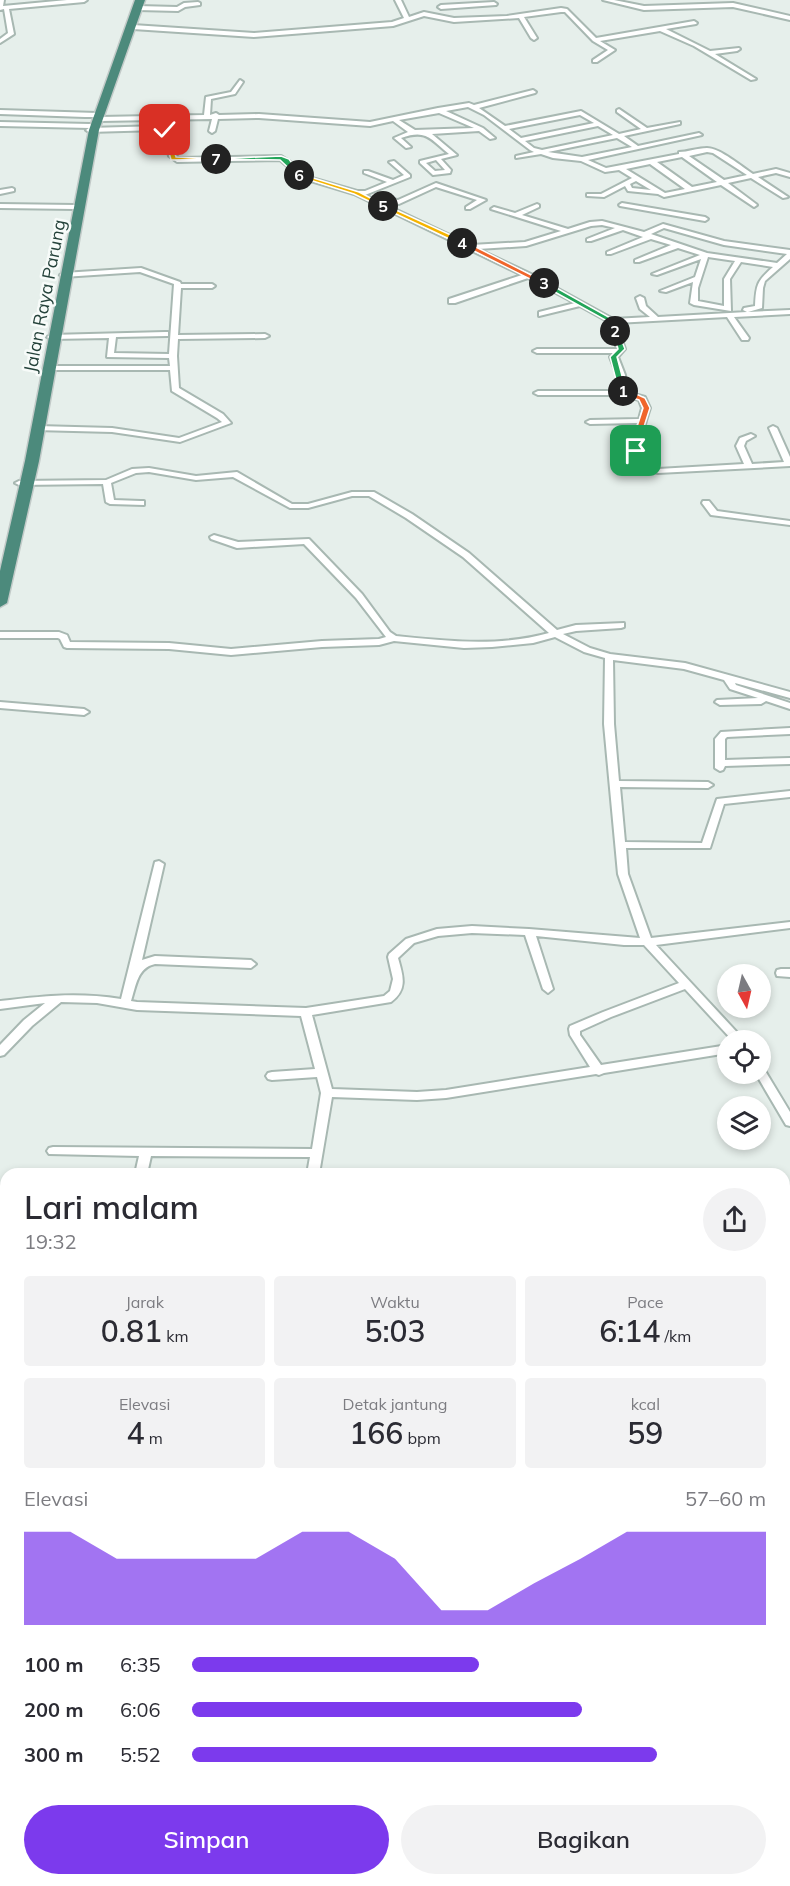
<!DOCTYPE html>
<html lang="id">
<meta charset="utf-8">
<style>
:root{--surface:#fff;--page:#f2f2f3;--text:#2b2b33;--muted:#7c7c81;--accent:#7c3aed}
body{margin:0;font-family:Mulish,sans-serif;background:var(--page);color:var(--text);height:100vh;display:flex;flex-direction:column;font-size:22px;white-space:nowrap}
*{box-sizing:border-box;margin:0}
p{font-size:20px;color:var(--muted)}
.icon{flex:none;width:33px;height:33px;fill:none;stroke:currentColor;stroke-width:2;stroke-linecap:round;stroke-linejoin:round}
.map{position:relative;flex:1;overflow:hidden}
.sheet{position:absolute;left:0px;top:1168px;width:790px;height:718px;display:flex;flex-direction:column;background:var(--surface);border-radius:18px 18px 0 0;box-shadow:0 3px 9px #0003}
.sheet>*{flex:none}
.needle{width:39px;rotate:172deg}
.tools{position:absolute;left:717px;top:964px;display:grid;gap:12px}
.tools a{display:grid;place-items:center;width:54px;height:54px;border-radius:50%;background:var(--surface);box-shadow:0 3px 9px #0003;font-size:30px}
.pin{position:absolute;display:grid;place-items:center;width:51px;height:51px;color:#fff;margin:-26px;border-radius:12px;box-shadow:0 3px 9px #0006}
.km{position:absolute;width:30px;height:30px;margin:-15px;border-radius:50%;background:#222;color:#fff;font-size:16px;line-height:30px;text-align:center}
.round{display:grid;place-items:center;flex:none;width:63px;height:63px;border-radius:32px;background:var(--page)}
.summary{display:flex;align-items:center;justify-content:space-between;height:102px;padding:0 24px}
h1{font-size:33px;font-weight:600;line-height:45px}
.stats{display:grid;grid-template-columns:repeat(3,1fr);gap:9px;height:102px;padding:6px 24px}
.stats div{display:grid;align-content:center;border-radius:6px;background:var(--page);text-align:center}
.stats b{font-size:30px;font-weight:600}
.stats small{font-size:16px;font-weight:400}
.stats p{font-size:16px}
.chart{height:168px;padding:12px 24px}
.chart p{display:flex;justify-content:space-between}
.chart svg{width:100%;height:108px;margin-top:6px;fill:var(--accent);opacity:.7}
.button{display:flex;gap:12px;margin-top:auto;padding:12px 24px}
.button a{flex:1;height:69px;border-radius:36px;background:var(--accent);color:#fff;font-size:24px;font-weight:600;line-height:69px;text-align:center}
.button a+a{background:var(--page);color:var(--text)}
ul{padding:0 24px;list-style:none;font-size:20px}
li{display:grid;grid-template-columns:96px 72px 1fr;align-items:center;height:45px}
li i{height:15px;border-radius:8px;background:var(--accent)}
.map>svg:first-child{display:block}
.lines{fill:none;stroke-linecap:round;stroke-linejoin:round}
.minor-casing{stroke:#a8b8b2;stroke-width:4}
.trunk-casing{stroke:#c2cac8;stroke-width:3}
.minor{fill:#fff;fill-rule:evenodd}
.trunk{fill:#4c8a7c;fill-rule:evenodd}
.split-1{fill:#f0652b;stroke:#fff;stroke-width:1.5}
.split-2{fill:#22a559;stroke:#fff;stroke-width:1.5}
.split-3{fill:#22a559;stroke:#fff;stroke-width:1.5}
.split-4{fill:#f0652b;stroke:#fff;stroke-width:1.5}
.split-5{fill:#f5b400;stroke:#fff;stroke-width:1.5}
.split-6{fill:#f5b400;stroke:#fff;stroke-width:1.5}
.split-7{fill:#22a559;stroke:#fff;stroke-width:1.5}
.split-8{fill:#f5b400;stroke:#fff;stroke-width:1.5}
.labels{text-anchor:middle;stroke-width:5;stroke-linejoin:round;paint-order:stroke}
.far-street-label{font-size:18px;fill:#24423a;stroke:#f7fbf9}
</style>
<div class="map">
<svg width="790" height="1886" viewBox="0 0 790 1886">
<rect width="100%" height="100%" fill="#e6efeb"/>
<g class="lines">
<defs>
<g id="minor">
<path d="M0,0H4L3,6L67,0H87L84,2L9,9L14,34L0,43V39L8,33L4,9L0,10Z"/>
<path d="M395,0H401L409,17L424,12L454,18L507,16L561,8L567,9L596,38L694,21L697,23L696,24L666,29L710,51L739,48L740,49L737,51L715,54L756,79L751,80L694,46L660,31L600,41L615,50L597,62H593V60L608,50L593,41L565,12H561L524,17L537,38L534,40L531,38L519,18L454,22L424,16L393,26L254,37L133,29L130,27L133,25L254,33L392,22L404,18Z"/>
<path d="M603,0H614L644,6L733,3L790,16V20L733,7L644,10Z"/>
<path d="M198,2L200,3V5L185,7L178,11L138,10L135,8L138,6L177,7L184,3Z"/>
<path d="M494,2L497,4L496,5L441,9L438,7L441,5Z"/>
<path d="M240,80L243,82L235,94L211,99L210,115L216,113L219,115L259,114L370,122L438,108L469,103L474,105L533,90L536,92L535,93L479,108L505,126L581,111L619,134L641,129L617,112V110L619,109L647,128L680,122V124L624,136L638,146L699,133L702,135L588,160L606,168L679,154V152C688,152 697,148 707,148C720,148 742,167 753,174L776,169L790,173V177L776,173L758,177L788,197L783,198L751,178L728,183L756,204L757,205L754,207L721,185L664,197L658,194L628,191L625,186L604,197L587,196V194H601L632,178L619,170L605,172L581,161L553,158L541,154L516,158V156L534,152L530,150L484,115L468,107L446,111L483,128L495,138L490,139L479,131L432,134L457,155L441,159L451,170L450,173L433,175L420,163V161L449,154C430,139 427,129 401,138L411,147L406,148L394,138L408,132L393,121L370,126L259,118L218,119L215,131L212,133L209,131L212,119L100,121L97,119L100,117L204,115L206,97L231,92ZM439,113L474,128L415,130L399,120ZM580,115L594,123L521,138L509,129ZM598,126L613,135L542,150L534,148L525,141ZM617,138L632,147L582,157L548,152ZM707,152L713,153L747,175L724,180L689,156ZM682,157L717,182L692,187L657,162ZM436,160L445,170L435,171L426,163ZM650,164L685,189L665,193L626,169ZM636,181L651,190L632,188L630,184Z"/>
<path d="M0,110L97,113L100,115L97,117H85L0,114Z"/>
<path d="M0,122L90,124L93,126L90,128L0,126Z"/>
<path d="M160,126L170,132L175,155L179,158L281,156L289,161L305,176L357,191H365L387,182L364,173V171H368L393,180L404,175L389,162L394,161L410,175V177L365,195L471,245L525,242L561,231L491,209L494,207L515,213L537,204L539,205V207L522,215L568,229L590,222L602,221L644,232L663,224L724,241L790,250V259L765,281L763,288L762,308L748,312L790,310V314L734,317L749,338L748,340H742L727,317L616,323L625,349L618,357L625,375L627,392L645,397L650,408C644,427 636,447 647,466L658,469L744,464L736,446L740,438L751,434L755,436L746,441L744,446L752,464L784,462L769,428L773,426L777,428L790,457V466L658,473L641,470C632,454 632,441 637,423L590,424L586,422L590,420L639,419L642,408L639,400L622,395H538L534,393L538,391H619L617,375L610,357L613,353H537L533,351L537,349H617L609,322L580,306L539,316V312L575,303L528,278L455,303H449V299L522,275L354,194L301,178L280,160L177,162L169,156L164,133L159,130L89,132L86,130L89,128ZM602,225L615,228L587,239V241H591L623,230L643,237L607,252V254H611L651,239L671,245L635,260V262H639L678,248L700,255L652,274L657,275L701,259L695,277L660,291L666,292L693,282L690,303L694,305L731,311L730,279L741,262L773,267C757,281 756,285 755,306L744,308L743,310L747,312L658,317L646,306L644,298L640,296L636,298L640,309L650,317L613,319L531,274L478,249L526,246L591,226ZM664,228L724,245L787,254L777,263L707,253L651,234ZM708,257L735,261L724,279V306L698,301V288Z"/>
<path d="M436,183L486,200L470,209H466V207L477,200L436,187L399,204L380,200L383,198L398,200Z"/>
<path d="M12,188L14,189V191L0,194V190Z"/>
<path d="M622,203L705,217L708,219L705,221L620,206L619,205Z"/>
<path d="M0,204L75,205L78,207L75,209L0,208Z"/>
<path d="M141,268L180,282L181,284H212L215,286L212,288H181L178,335L265,334L269,336L265,338L178,339L177,356L179,388L223,414L231,423L180,442L112,432L35,430L34,428L38,426L112,428L179,438L222,422L217,418L172,391L170,370H50L46,368L50,366H170L169,358L107,357L109,338L51,339L47,337L51,335L165,332H168V336L116,337L114,353L169,354L174,284L140,272L63,277L60,275L63,273Z"/>
<path d="M149,468L196,476L237,472L292,504H308L352,492H374L412,514L469,553L557,630L576,625L624,623V627L621,628L576,631L563,634L590,648L610,654L685,663L790,692V698L735,683L736,685L790,703V709L766,701L761,704L720,705L715,702L717,700L758,698L730,689L724,680L684,669L613,660L614,724L619,781L708,782L713,785L708,788L620,787L625,842L702,843L717,799L790,791V797L724,804L710,848H626L628,874L651,938L790,922V928L656,945L745,1041H733L685,989L611,1017L580,1031V1035L601,1065L728,1045V1053L604,1073L599,1075L596,1074L446,1098L417,1100L332,1097L319,1174H307L310,1157L151,1156L147,1174H135L139,1156L49,1154L47,1151L49,1148L53,1147L312,1149L321,1093L317,1077L272,1080L268,1079L266,1076L268,1073L272,1072L315,1069L301,1016L137,1010L97,1003L61,1002L32,1026L4,1055L0,1056V1045L24,1020L45,1003L0,1009V1001C44,996 77,992 121,999L155,862L159,861L164,864L142,960L155,956L251,960L256,964L251,968L155,964C137,968 136,986 131,1001L137,1002L306,1008L384,996L390,991L393,979L388,957L389,954L406,939L437,929L472,926L529,929L640,938L618,874L604,724L605,658L584,652L555,637L533,643L492,647L464,648L394,641L379,645L322,647L231,655L169,649L67,648L64,647L60,639L58,638H0V632H59L67,635L70,642L169,643L231,649L322,641L379,639L386,637L356,598L304,544L237,548L211,539L210,537L214,535L238,542L309,539L362,594L390,632L396,636C447,641 499,647 549,633L463,557L406,518L369,496H352L308,508H290L233,477L196,480L149,472L136,473L111,483L114,500L141,501H144V505L110,504L106,502L103,484L19,485L15,483L19,481L106,480L132,469ZM472,933L525,935L543,989L548,993L553,989L536,936L624,945H644L679,983L603,1012L570,1026L569,1029L570,1035L590,1067L446,1090L417,1092L332,1089L312,1015L391,1002C408,989 403,976 398,958L414,943L438,936Z"/>
<path d="M703,501H709L717,511L790,521V525L711,515L702,503Z"/>
<path d="M0,702L84,709L89,712L84,715L0,708Z"/>
<path d="M790,728V734L727,737L725,739V760L790,758V764L725,766L723,770L720,771L715,768V739L721,732Z"/>
<path d="M781,969H790V977L777,976L776,973L777,970Z"/>
<path d="M760,1068L764,1069L790,1112V1126L786,1125L756,1074H760Z"/>
<rect x="0" y="1339" width="6" height="10"/>
<path d="M0,1410L6,1411V1421L0,1420Z"/>
<path d="M784,1555L790,1556V1568L784,1567Z"/>
<path d="M6,1764V1778L0,1780V1766Z"/>
<rect x="784" y="1792" width="6" height="14"/>
<path d="M100,1881H116L117,1886H101Z"/>
<rect x="182" y="1881" width="16" height="5"/>
<path d="M378,1881H394L393,1886H377Z"/>
<path d="M479,1881H495L494,1886H478Z"/>
<path d="M531,1881H547L545,1886H529Z"/>
<path d="M605,1881H622L620,1886H603Z"/>
</g>
<path id="trunk" d="M135,0H145L99,130L39,461L7,603L0,607V571L25,461L89,130Z"/>
</defs>
<use href="#minor" class="minor-casing"/>
<use href="#trunk" class="trunk-casing"/>
<use href="#minor" class="minor"/>
<use href="#trunk" class="trunk"/>
</g>
<path class="split-1" d="M623,388L645,398L650,408L641,436L640,451L636,453L633,451L634,436L643,408L639,400L622,395L619,391Z"/>
<path class="split-2" d="M613,329L618,331L625,349L617,357L626,391L623,393L619,391L610,357L618,349Z"/>
<path class="split-3" d="M542,282H546L614,320L618,331L613,332L609,322L542,285Z"/>
<path class="split-4" d="M460,241H464L547,283L542,285L460,244Z"/>
<path class="split-5" d="M383,204L464,241L465,243L460,244L381,207Z"/>
<path class="split-6" d="M297,173L359,192L386,206L381,207L354,194L297,176Z"/>
<path class="split-7" d="M281,156L289,159L301,176H297L280,160L213,159Z"/>
<path class="split-8" d="M163,129L168,130L176,157L219,159L171,160Z"/>
<g class="labels">
<g class="far-street-label">
<text transform="translate(45 296) rotate(-79)" y="6">Jalan Raya Parung</text>
</g>
</g>
</svg>
<div class="tools">
<a><svg class="needle" viewBox="-14 -14 28 28"><path d="M0-13l5 13h-10z" fill="#e53935"/><path d="M0 13l5-13h-10z" fill="#7c7c81"/></svg></a>
<a><svg class="icon" aria-label="locate" viewBox="0 0 24 24"><circle cx="12" cy="12" r="6"/><path d="M12 2v4M12 18v4M2 12h4M18 12h4"/></svg></a>
<a><svg class="icon" aria-label="layers" viewBox="0 0 24 24"><path d="M12 4l9 5-9 5-9-5zM3 14l9 5 9-5"/></svg></a>
</div>
<div class="pin" style="left:636px;top:451px;background:#1e9e55"><svg class="icon" aria-label="arrive" viewBox="0 0 24 24"><path d="M6 21V4h12l-3 4 3 4H6"/></svg></div>
<div class="pin" style="left:165px;top:130px;background:#d93025"><svg class="icon" aria-label="check" viewBox="0 0 24 24"><path d="M5 12l5 5 9-10"/></svg></div>
<b class="km" style="left:623px;top:391px">1</b>
<b class="km" style="left:615px;top:331px">2</b>
<b class="km" style="left:544px;top:283px">3</b>
<b class="km" style="left:462px;top:243px">4</b>
<b class="km" style="left:383px;top:206px">5</b>
<b class="km" style="left:299px;top:175px">6</b>
<b class="km" style="left:216px;top:159px">7</b>
<section class="sheet">
<div class="summary"><div><h1>Lari malam</h1><p>19:32</p></div><a class="round"><svg class="icon" aria-label="share" viewBox="0 0 24 24"><path d="M12 15V3M7 8l5-5 5 5M5 13v7h14v-7"/></svg></a></div>
<div class="stats">
<div><p>Jarak</p><b>0.81<small> km</small></b></div>
<div><p>Waktu</p><b>5:03</b></div>
<div><p>Pace</p><b>6:14<small> /km</small></b></div>
</div>
<div class="stats">
<div><p>Elevasi</p><b>4<small> m</small></b></div>
<div><p>Detak jantung</p><b>166<small> bpm</small></b></div>
<div><p>kcal</p><b>59</b></div>
</div>
<div class="chart"><p><span>Elevasi</span>57–60 m</p>
<svg viewBox="0 0 160 44" preserveAspectRatio="none"><path d="M0 44V6L10 6L20 17L30 17L40 17L50 17L60 6L70 6L80 17L90 38L100 38L110 27L120 17L130 6L140 6L150 6L160 6V44z"/></svg>
</div>
<ul>
<li><b>100 m</b>6:35<i style="width:50%"></i></li>
<li><b>200 m</b>6:06<i style="width:68%"></i></li>
<li><b>300 m</b>5:52<i style="width:81%"></i></li>
</ul>
<div class="button"><a>Simpan</a><a>Bagikan</a></div>
</section>
</div>
